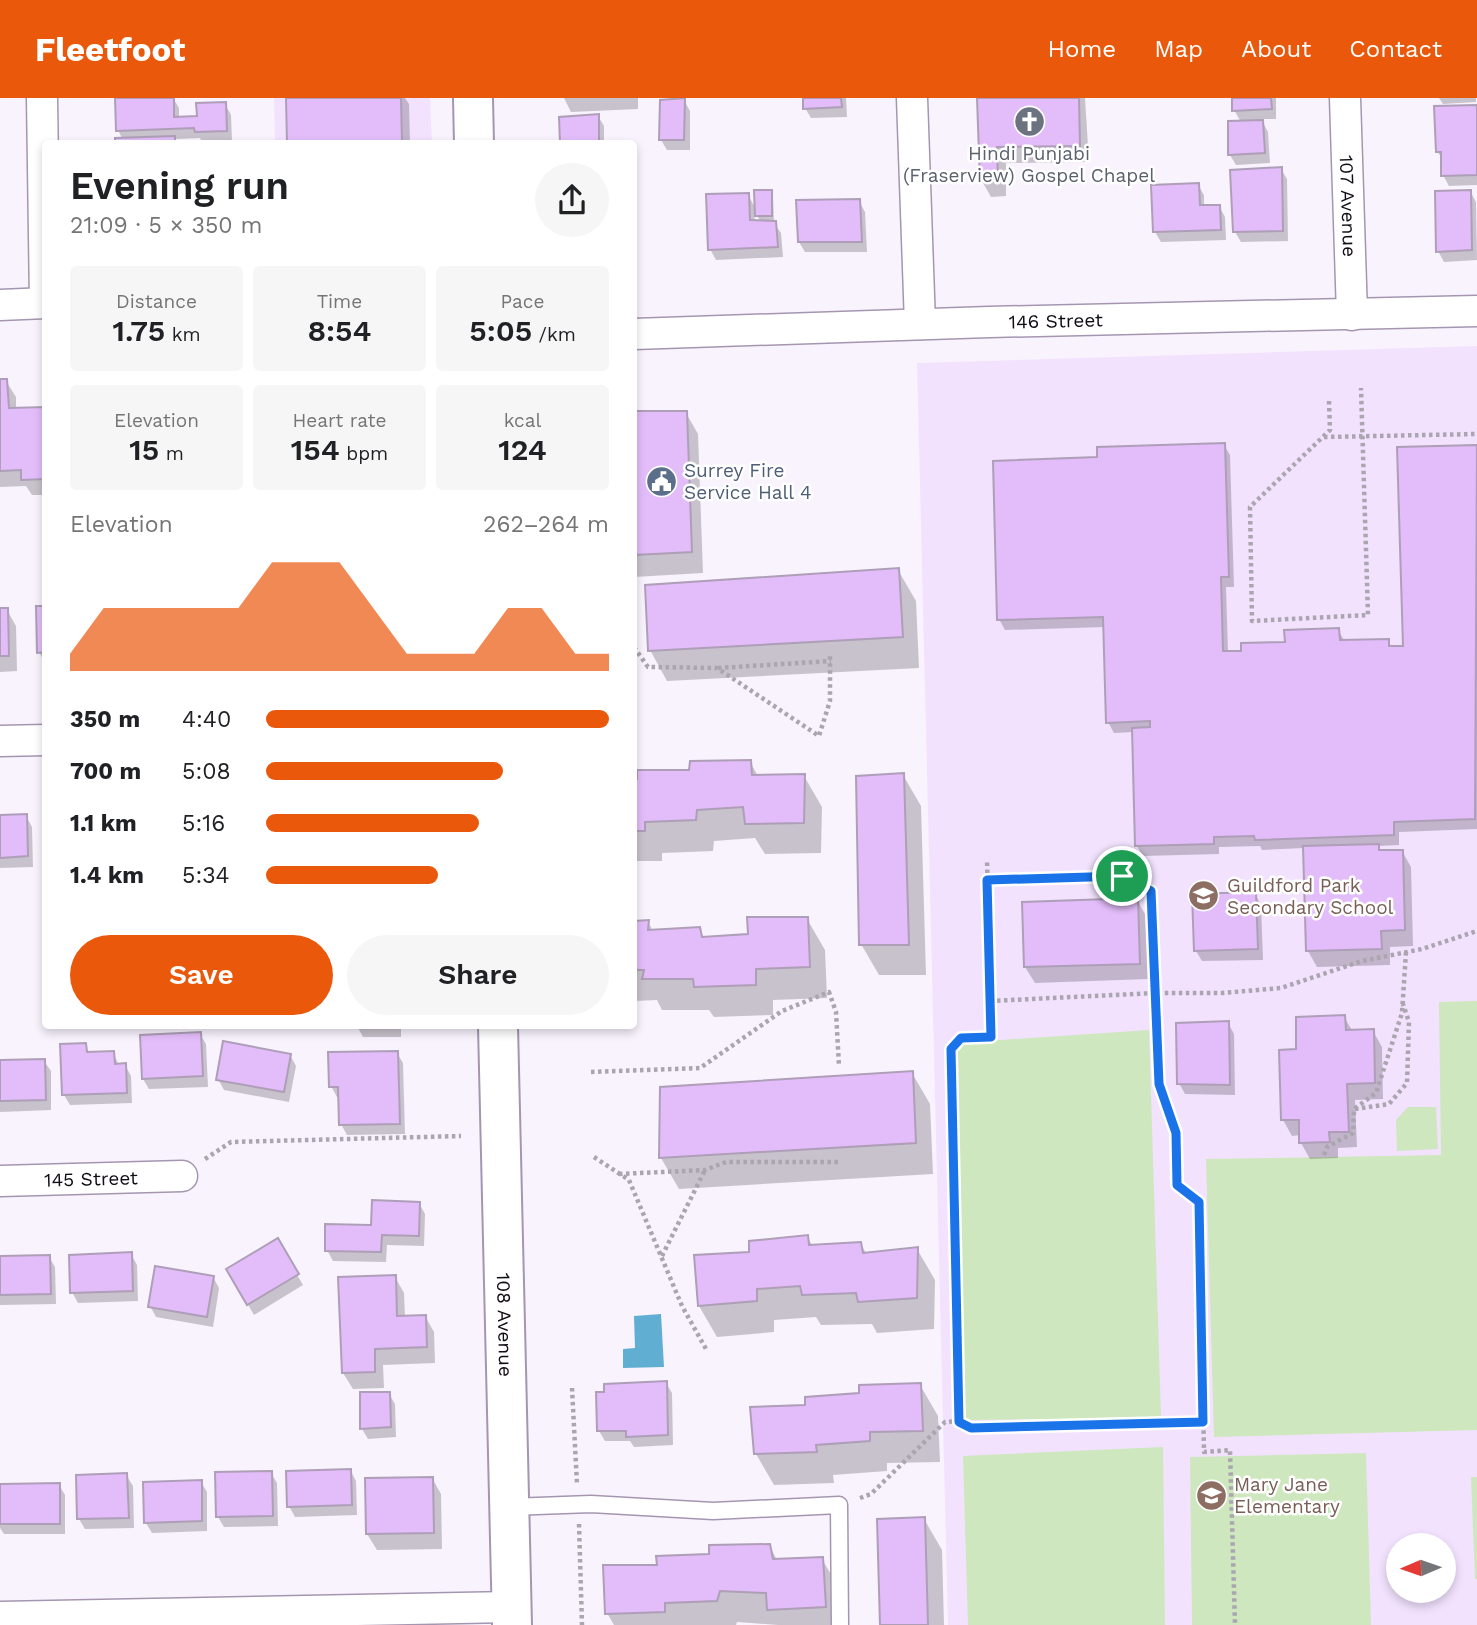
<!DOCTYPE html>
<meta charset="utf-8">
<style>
:root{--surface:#fff;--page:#f6f6f6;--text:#202124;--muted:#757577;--accent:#ea580c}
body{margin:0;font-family:"Work Sans",sans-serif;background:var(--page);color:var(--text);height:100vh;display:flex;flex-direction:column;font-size:26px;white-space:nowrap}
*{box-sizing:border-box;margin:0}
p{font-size:23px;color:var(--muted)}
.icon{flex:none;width:38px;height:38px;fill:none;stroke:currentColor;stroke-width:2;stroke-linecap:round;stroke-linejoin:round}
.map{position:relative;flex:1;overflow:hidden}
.details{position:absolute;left:42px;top:42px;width:595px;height:889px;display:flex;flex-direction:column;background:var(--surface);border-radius:7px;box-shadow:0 4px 10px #0003}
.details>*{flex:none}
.needle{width:46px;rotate:268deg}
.fabs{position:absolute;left:1386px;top:1435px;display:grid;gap:14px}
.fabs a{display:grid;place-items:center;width:70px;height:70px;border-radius:50%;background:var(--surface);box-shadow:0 4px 10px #0003;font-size:35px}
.pin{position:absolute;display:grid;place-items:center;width:60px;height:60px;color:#fff;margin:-30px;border:4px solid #fff;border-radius:50%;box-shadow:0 2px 7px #0007}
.round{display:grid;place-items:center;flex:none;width:74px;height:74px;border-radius:37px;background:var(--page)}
.summary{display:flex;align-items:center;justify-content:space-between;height:119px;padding:0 28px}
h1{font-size:38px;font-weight:600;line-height:52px}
.stats{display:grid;grid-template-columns:repeat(3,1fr);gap:10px;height:119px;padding:7px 28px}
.stats div{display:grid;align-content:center;border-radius:7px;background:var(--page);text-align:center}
.stats b{font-size:30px;font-weight:600}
.stats small{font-size:19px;font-weight:400}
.stats p{font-size:19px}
.chart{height:196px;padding:14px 28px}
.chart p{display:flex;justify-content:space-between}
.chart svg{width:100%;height:126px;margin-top:7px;fill:var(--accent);opacity:.7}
.button{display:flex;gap:14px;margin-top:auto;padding:14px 28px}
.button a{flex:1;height:80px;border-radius:42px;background:var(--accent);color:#fff;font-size:28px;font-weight:600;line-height:80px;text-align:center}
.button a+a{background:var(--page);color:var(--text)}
ul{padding:0 28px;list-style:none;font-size:23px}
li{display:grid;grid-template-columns:112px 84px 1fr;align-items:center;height:52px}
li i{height:18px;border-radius:9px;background:var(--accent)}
header{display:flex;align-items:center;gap:42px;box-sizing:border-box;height:98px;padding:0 35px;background:var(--accent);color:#fff}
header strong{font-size:33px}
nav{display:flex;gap:38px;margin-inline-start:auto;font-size:24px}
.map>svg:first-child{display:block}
.built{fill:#f2e2fe;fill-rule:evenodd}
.green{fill:#cee7bf}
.water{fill:#61aed3}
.shadow{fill:#0003;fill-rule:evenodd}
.building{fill:#e3bdfa;stroke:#ae9eb8;stroke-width:2}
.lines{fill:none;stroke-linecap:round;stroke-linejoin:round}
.service-casing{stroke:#a596b0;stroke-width:19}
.minor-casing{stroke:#a596b0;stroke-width:33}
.secondary-casing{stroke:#a596b0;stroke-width:42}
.path{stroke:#aaa5af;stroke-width:4.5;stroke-dasharray:3.5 3.5;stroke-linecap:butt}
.service{stroke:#fff;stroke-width:16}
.minor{stroke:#fff;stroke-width:30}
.secondary{stroke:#fff;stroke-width:38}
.route-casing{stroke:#fff;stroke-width:14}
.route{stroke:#1a73e8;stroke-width:9}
.labels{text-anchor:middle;stroke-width:5;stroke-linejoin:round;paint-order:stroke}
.worship-label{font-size:19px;fill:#5b616d;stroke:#fff}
.street-label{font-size:19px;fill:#110c15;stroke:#fff}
.service-label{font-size:19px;fill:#4e5e75;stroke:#fff;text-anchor:start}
.education-label{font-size:19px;fill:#785e54;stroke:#fff;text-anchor:start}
</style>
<header>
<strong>Fleetfoot</strong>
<nav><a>Home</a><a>Map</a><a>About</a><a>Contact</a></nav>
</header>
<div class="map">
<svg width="1477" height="1527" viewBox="0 0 1477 1527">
<rect width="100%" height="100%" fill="#f9f3fe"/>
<g class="built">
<path d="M274,0H430L432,45H275Z"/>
<path d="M1477,248V1527H948L917,265ZM1398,1447H1444V1493H1398Z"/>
</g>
<g class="green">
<path d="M1477,903V1332L1214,1339L1206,1061L1441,1057L1439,904Z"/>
<path d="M1149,932L1161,1320L964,1322L957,945Z"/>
<path d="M1408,1009H1436L1438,1051L1397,1053L1396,1022Z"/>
<path d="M1163,1349L1165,1527H968L963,1358Z"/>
<path d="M1366,1355L1371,1527H1192L1190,1359Z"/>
<path d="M1471,1379H1477V1481H1475Z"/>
</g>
<path class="water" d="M661,1216L664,1269L623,1270V1251L635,1250L634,1218Z"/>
<g class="shadow">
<path d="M127,0H173L179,10V21L199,20L225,6L231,17L232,43L203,46L200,40L175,41L177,46H117L123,42L118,32Z"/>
<path d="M288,0H405L409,6L410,46H289Z"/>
<path d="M564,0H638V11L571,14Z"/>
<path d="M805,0H846L847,19L811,20L805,10Z"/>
<path d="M979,0H1085L1089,64L1006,65V98L991,99L982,83Z"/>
<path d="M1234,0H1276V21H1261L1268,34L1270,65L1236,67L1230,57L1241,24L1234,12Z"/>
<path d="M1439,0H1476V4L1443,6Z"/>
<path d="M684,2L690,13V52H667L661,42Z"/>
<path d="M1477,9V87L1449,88L1443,77V62L1437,53Z"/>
<path d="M598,18L604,28V46H562Z"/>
<path d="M1281,71L1287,81L1288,143L1241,144L1235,134Z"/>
<path d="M1198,87L1204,97V109L1219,108L1225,119L1226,142L1161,144L1155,134Z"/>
<path d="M1470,93L1476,104L1477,162L1444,164L1438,153Z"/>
<path d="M771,94L773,98L774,125L781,135L783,159L716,162L710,151L748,97L757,113ZM754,113L761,124H755Z"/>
<path d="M859,103L865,114L867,154H805L799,144Z"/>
<path d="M0,283H6L16,299V312L46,311V397H32L26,388L0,389Z"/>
<path d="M634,315H686L698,336L703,475L634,479Z"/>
<path d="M1224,347L1230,357L1234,489H1226L1228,555L1243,554L1287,546L1338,532L1344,542L1388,543L1392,550L1404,549L1399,351L1477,348V731L1399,734V747L1378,748L1381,754L1402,753L1411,769L1413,848L1390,849V867L1317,869L1308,853L1304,750L1262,752L1260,748L1219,749V756L1143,758L1137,748L1133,634L1114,635L1108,624L1105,529L1005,532L999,521L1099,361Z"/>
<path d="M898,472L916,503L919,570L667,583L650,552Z"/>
<path d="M46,510V565H45L39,554Z"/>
<path d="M0,512H7L16,528L17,573L0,574Z"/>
<path d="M750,664L758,678H804L822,709L821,755L765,756L755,740L714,743L713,753L662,755V763H634V683Z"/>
<path d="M903,677L921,708L926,877H879L861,846Z"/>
<path d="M26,718L32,729L33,769L0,770V719Z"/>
<path d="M1255,796L1261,807L1263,862L1202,863L1196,853Z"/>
<path d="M1137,802L1146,818L1148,881L1035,885L1025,869Z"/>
<path d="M807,821L825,852L827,900L773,902V917L714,919L709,912H662L657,902L634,903V824H648L653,833L699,831L705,841L750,838Z"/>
<path d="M1344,919L1353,934L1373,933L1382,949L1383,1001L1355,1002L1357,1049L1338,1050V1060L1310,1061L1301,1045V1037L1292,1038L1283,1022L1298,953Z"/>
<path d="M1228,925L1234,936L1235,997L1185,996L1179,985Z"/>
<path d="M357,928H401V939H363Z"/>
<path d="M200,936L206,946L208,989L149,991L143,981Z"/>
<path d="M85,947L90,956L113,955L119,967H125L131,978L132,1005L70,1007L64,997Z"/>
<path d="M397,955L403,965L405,1036L347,1037L341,1026L340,999H337L331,988Z"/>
<path d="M290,957L296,968L289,1004L224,992L218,981Z"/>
<path d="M44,963L51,973V1012L0,1014V964Z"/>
<path d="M912,975L930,1006L933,1076L679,1091L661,1060V991Z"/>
<path d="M419,1105L425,1116L424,1148L387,1147L386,1164L333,1163L327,1152Z"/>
<path d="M807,1138L813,1149L860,1146L867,1156L917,1151L935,1182L934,1231L877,1235L872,1226L821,1227L816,1219L774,1222V1234L717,1239L699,1208L751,1156Z"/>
<path d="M277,1143L303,1187L254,1217L228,1172Z"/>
<path d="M131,1156L137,1167L138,1203L78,1205L72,1194Z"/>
<path d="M49,1159L55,1169L56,1206L0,1207V1160Z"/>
<path d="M213,1179L219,1190L213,1229L156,1219L150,1208Z"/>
<path d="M395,1179L404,1195L405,1219L425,1218L434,1234L435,1265L383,1267L384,1290L353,1291L343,1275Z"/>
<path d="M666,1285L672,1295L673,1347L634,1349L630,1343H605L599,1333L606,1296Z"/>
<path d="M920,1287L938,1318L940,1364L887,1365V1373L833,1377L834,1385L774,1387L756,1356L807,1308Z"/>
<path d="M361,1296H389L395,1306L396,1339L368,1341L362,1331Z"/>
<path d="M350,1372L356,1383L357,1417L295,1419L289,1408Z"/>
<path d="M271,1375L277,1385L278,1428L224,1429L218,1419Z"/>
<path d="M126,1377L133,1388L134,1430L85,1431L79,1421Z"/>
<path d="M432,1380L441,1396L442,1451L377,1452L367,1436Z"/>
<path d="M201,1384L207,1394V1433L152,1435L146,1425Z"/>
<path d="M59,1387L65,1397V1436H4L0,1430V1388Z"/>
<path d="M924,1421L942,1452L944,1527H882Z"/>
<path d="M769,1447L777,1462L822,1461L840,1492L842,1527H778L737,1524L736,1527H614L607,1515L659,1468Z"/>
</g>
<g class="building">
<path d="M115,0H174V19L197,18L196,5L226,4L227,33L195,34L194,30L116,33Z"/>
<path d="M286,0H401L402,46H287Z"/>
<path d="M685,0L684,42H659L660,2Z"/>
<path d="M803,0H841L842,9L803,11Z"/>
<path d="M977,0H1079L1080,48L997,49L998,83L980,84Z"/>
<path d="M1232,0H1271L1272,11L1232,13Z"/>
<path d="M1477,7V77L1441,78V54H1436L1434,8Z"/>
<path d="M599,16V46H560L559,19Z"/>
<path d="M1263,22L1265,55L1228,57V23Z"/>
<path d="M175,38V46H115V40Z"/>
<path d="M1282,69L1283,133L1233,134L1230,72Z"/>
<path d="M1199,85L1200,107H1220L1221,132L1153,134L1151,87Z"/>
<path d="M754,92H772V118H755Z"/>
<path d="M1471,92L1472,152L1436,154L1435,93Z"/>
<path d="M749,95L750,122L776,123L778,149L708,152L706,96Z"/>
<path d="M860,101L862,144H798L796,102Z"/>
<path d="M0,281H7L9,310L46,309V381L21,382V372L0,373Z"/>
<path d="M634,313H687L692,454L634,457Z"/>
<path d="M1225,345L1229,479H1221L1223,553H1241V545L1285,544L1284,532L1339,530L1340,542L1389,541V548H1403L1397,349L1477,347L1475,721L1394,724V737L1255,742L1254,738L1214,739V746L1135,748L1132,630L1150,629V623L1106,625L1103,519L997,522L993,363L1097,359V349Z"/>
<path d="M899,470L903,539L648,553L645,487Z"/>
<path d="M36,508H46V554L37,555Z"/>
<path d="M0,510H8L9,558H0Z"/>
<path d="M751,662L752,677L805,676L804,725L745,726L743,709L697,712L696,722L645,724V733H634V681H637V672H689L690,663Z"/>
<path d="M904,675L909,847H859L856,678Z"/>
<path d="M27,716L28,758L0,760V717Z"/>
<path d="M1379,746V752H1403L1405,832L1381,833L1382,851L1306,853L1303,748Z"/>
<path d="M1256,794L1258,851L1194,853L1192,796Z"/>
<path d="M1138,800L1140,866L1024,869L1022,804Z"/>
<path d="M747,819H808L810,869L756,871V887L694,889L693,881H642L644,872H634V823L649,822L648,832L700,829L702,839L748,836Z"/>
<path d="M1345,917L1346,932L1374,931L1375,985L1347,986L1349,1034H1329L1330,1044L1299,1045V1022H1281L1279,952L1296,951V919Z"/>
<path d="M1229,923L1230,987L1177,986L1176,925Z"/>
<path d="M201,934L203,978L142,981L140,937Z"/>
<path d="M223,943L291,956L284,994L216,982Z"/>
<path d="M86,945L87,954L114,953L115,966L126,965L127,995L62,997L60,946Z"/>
<path d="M398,953L400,1026L339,1027L338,989H329L328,954Z"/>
<path d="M45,961L46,1002L0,1003V962Z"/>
<path d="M913,973L916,1045L659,1060L660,989Z"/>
<path d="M372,1102L420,1104L419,1138L382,1137L381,1154L325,1153V1126L371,1127Z"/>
<path d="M808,1137L809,1147L861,1144L863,1155L918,1149L917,1200L858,1204L856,1195L802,1197L800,1188L757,1191V1203L698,1208L694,1157L749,1154V1143Z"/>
<path d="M278,1140L299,1176L247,1207L226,1171Z"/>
<path d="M132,1154L133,1193L70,1195L69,1157Z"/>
<path d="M50,1157L51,1196L0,1197V1158Z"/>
<path d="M155,1168L214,1178L207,1219L148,1209Z"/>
<path d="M396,1177L397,1218L426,1217L427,1249L375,1251V1274L342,1275L338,1179Z"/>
<path d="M667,1283L668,1337L626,1339V1333H597L596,1294H604V1286Z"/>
<path d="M921,1285L923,1333L870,1334V1343L816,1347L817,1354L754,1356L750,1309L805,1307V1299L859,1295V1287Z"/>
<path d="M360,1294H390L391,1329L360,1331Z"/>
<path d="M351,1371L352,1407L287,1409L286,1373Z"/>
<path d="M272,1373L273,1418L216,1419L215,1374Z"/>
<path d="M127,1375L129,1420L77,1421L76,1377Z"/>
<path d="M433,1379L434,1435L366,1436L365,1380Z"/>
<path d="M202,1382V1423L144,1425L143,1384Z"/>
<path d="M60,1385V1426H0V1386Z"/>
<path d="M925,1419L928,1527H880L877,1421Z"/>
<path d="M770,1446L773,1461L823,1459L826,1509L767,1512L766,1495L720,1493L717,1503L665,1505V1514L605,1516L603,1467H657L656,1458L709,1456V1447Z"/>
</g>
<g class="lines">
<defs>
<path id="service" d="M510,1409L591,1406L713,1413L839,1407L840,1527"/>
<g id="minor">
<path d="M42,0L45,205"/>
<path d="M912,0L920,226"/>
<path id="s1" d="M1345,0L1352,217"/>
<path d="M0,207L46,205"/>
<path id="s2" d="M634,236L989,224L1477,213"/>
<path d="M0,643L46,642"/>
<path id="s3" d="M0,1083L182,1078"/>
<path d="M0,1519L511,1509"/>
</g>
<g id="secondary">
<path d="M473,0L474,46"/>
<path id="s4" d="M498,928L512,1527"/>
</g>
</defs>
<use href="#service" class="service-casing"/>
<use href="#minor" class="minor-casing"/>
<use href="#secondary" class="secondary-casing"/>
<g class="path">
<path d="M1329,303L1330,332L1250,409L1252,523L1368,517L1361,290"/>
<path d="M1324,339L1477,336"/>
<path d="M634,549L648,569L717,570L819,638L830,603V557"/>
<path d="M718,570L831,563"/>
<path d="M987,782L1122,778L1151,793L1159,986L1176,1035L1177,1087L1199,1104L1204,1354L1230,1352L1235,1527"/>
<path d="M990,903L1155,895H1222L1281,890L1362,863L1422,851L1477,833"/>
<path d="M591,974L700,970L782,913L829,894L836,914L839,968"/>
<path d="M1355,1011L1389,1006L1407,985L1409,924L1403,906"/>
<path d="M1324,1057L1327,1049L1353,1035L1354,1011L1376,995L1402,915L1406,854"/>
<path d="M594,1059L629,1082L682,1208L706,1251"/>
<path d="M205,1061L231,1044L461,1038"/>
<path d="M619,1076L705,1072L726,1064H841"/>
<path d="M662,1158L705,1072"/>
<path d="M572,1290L577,1386"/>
<path d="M959,1323L951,951L961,940L991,939L987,761"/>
<path d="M860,1400L871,1396L945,1324L959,1323L971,1330L1204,1324"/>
<path d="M579,1426L582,1527"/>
</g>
<use href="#service" class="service"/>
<use href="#minor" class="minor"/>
<use href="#secondary" class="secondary"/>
</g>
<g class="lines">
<defs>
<path id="route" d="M1122,778L1151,793L1159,986L1176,1035L1177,1087L1199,1104L1203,1324L971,1330L959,1324L951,951L961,940L991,939L987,782Z"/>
</defs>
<use href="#route" class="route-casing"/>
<use href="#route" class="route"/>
</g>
<defs>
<symbol id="church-disc" viewBox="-11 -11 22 22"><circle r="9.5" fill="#6b7280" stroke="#fff"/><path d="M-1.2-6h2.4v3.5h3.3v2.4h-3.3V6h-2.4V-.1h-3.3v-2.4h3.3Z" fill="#fff"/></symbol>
<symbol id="civic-disc" viewBox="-11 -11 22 22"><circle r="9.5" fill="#5c6f8a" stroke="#fff"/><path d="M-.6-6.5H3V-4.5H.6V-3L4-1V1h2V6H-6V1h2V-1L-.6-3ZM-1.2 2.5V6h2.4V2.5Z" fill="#fff"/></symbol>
<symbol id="school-disc" viewBox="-11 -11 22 22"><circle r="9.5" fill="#8d6e63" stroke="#fff"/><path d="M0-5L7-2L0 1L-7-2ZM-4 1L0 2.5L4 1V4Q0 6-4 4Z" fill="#fff"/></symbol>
</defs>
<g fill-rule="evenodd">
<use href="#church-disc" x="1012" y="6" width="35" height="35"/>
<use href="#civic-disc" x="644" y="366" width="35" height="35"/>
<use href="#school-disc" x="1186" y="780" width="35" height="35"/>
<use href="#school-disc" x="1194" y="1380" width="35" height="35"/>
</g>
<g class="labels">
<g class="worship-label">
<text x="1029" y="62">Hindi Punjabi<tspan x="1029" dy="22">(Fraserview) Gospel Chapel</tspan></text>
</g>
<g class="street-label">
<text dy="7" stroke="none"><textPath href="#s1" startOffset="108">107 Avenue</textPath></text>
<text dy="7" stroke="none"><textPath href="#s2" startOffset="422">146 Street</textPath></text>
<text dy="7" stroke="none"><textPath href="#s3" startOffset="91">145 Street</textPath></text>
<text dy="7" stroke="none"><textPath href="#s4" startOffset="299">108 Avenue</textPath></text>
</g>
<g class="service-label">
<text x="684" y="379">Surrey Fire<tspan x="684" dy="22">Service Hall 4</tspan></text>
</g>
<g class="education-label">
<text x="1227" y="794">Guildford Park<tspan x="1227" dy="22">Secondary School</tspan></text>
<text x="1234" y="1393">Mary Jane<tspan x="1234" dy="22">Elementary</tspan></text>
</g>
</g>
</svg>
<div class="fabs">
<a><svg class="needle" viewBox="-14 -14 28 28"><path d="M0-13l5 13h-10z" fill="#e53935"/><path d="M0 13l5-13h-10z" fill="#757577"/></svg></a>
</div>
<div class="pin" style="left:1122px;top:778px;background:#1e9e55"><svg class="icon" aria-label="arrive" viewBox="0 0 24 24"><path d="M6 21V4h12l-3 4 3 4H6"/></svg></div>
<section class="details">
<div class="summary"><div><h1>Evening run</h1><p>21:09 · 5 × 350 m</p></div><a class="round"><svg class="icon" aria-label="share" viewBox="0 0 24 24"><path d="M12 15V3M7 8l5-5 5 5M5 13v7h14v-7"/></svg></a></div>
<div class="stats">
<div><p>Distance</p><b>1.75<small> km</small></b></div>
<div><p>Time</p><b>8:54</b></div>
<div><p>Pace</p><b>5:05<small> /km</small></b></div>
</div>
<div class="stats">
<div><p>Elevation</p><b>15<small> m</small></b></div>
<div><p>Heart rate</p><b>154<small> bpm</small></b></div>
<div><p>kcal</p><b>124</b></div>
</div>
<div class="chart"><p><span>Elevation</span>262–264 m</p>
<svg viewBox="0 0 160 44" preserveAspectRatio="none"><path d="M0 44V38L10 22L20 22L30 22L40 22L50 22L60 6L70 6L80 6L90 22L100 38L110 38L120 38L130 22L140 22L150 38L160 38V44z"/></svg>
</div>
<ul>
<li><b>350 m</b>4:40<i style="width:100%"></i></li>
<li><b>700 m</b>5:08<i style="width:69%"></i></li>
<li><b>1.1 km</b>5:16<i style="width:62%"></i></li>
<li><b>1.4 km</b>5:34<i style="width:50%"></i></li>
</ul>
<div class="button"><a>Save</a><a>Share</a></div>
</section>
</div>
